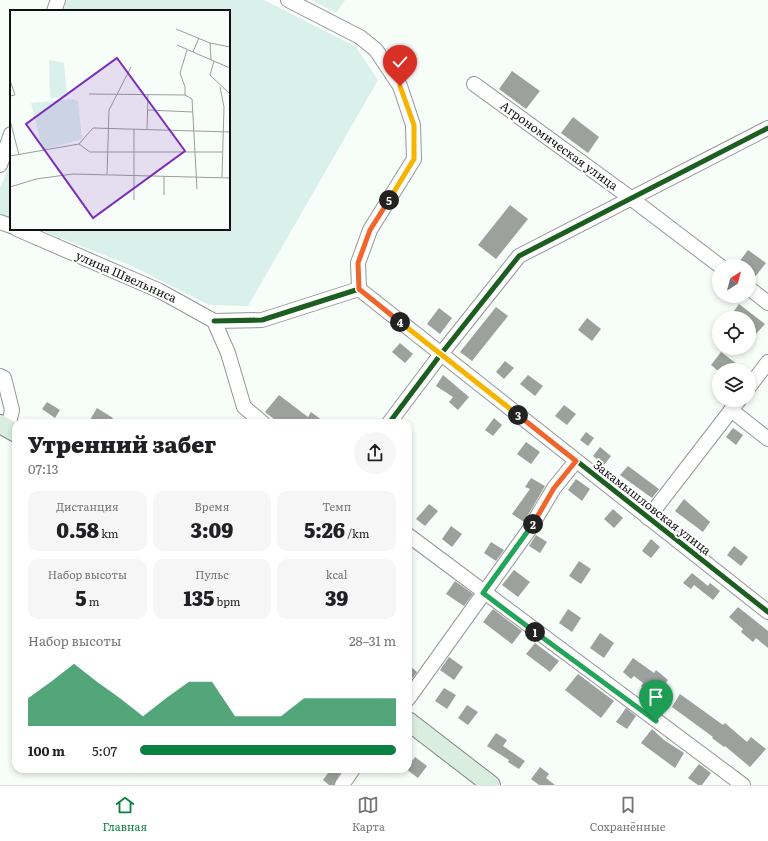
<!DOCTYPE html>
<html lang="ru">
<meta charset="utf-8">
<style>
:root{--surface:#fff;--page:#f6f6f6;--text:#202124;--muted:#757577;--line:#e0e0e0;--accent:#0b8043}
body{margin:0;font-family:Literata,serif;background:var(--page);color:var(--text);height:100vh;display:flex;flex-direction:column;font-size:15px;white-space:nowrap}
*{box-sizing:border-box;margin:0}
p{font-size:13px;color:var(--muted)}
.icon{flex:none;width:22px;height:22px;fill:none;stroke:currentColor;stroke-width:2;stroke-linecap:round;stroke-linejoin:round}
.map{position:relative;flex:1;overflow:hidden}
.sheet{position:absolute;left:12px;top:419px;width:400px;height:354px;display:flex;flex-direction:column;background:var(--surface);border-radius:12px;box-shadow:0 2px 6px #0003}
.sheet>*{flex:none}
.needle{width:26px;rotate:36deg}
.controls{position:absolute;left:712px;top:259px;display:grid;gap:8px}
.controls a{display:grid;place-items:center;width:44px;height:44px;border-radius:50%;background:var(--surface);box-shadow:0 2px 6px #0003;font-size:20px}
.pin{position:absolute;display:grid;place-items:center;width:34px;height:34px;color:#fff;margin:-41px -17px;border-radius:50% 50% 50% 0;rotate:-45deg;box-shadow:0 0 4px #0007}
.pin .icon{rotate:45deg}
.km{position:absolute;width:20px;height:20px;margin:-10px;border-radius:50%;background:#222;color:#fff;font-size:11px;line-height:20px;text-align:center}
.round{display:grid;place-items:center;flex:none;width:42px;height:42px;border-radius:21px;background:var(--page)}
.summary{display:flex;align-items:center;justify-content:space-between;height:68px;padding:0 16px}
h1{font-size:22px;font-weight:800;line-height:30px}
.stats{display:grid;grid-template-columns:repeat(3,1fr);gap:6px;height:68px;padding:4px 16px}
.stats div{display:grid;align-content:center;border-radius:10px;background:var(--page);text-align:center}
.stats b{font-size:20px;font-weight:800}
.stats small{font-size:11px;font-weight:400}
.stats p{font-size:11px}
.chart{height:112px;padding:8px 16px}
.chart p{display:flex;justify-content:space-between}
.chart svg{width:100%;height:72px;margin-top:4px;fill:var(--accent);opacity:.7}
ul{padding:0 16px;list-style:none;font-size:13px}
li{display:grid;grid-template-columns:64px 48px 1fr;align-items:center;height:30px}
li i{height:10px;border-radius:5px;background:var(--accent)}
.tab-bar{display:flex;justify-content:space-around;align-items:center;height:56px;border-top:1px solid var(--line);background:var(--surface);font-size:11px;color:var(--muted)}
.tab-bar a{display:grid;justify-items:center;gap:2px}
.tab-bar .on{color:var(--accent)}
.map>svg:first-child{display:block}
.cemetery{fill:#daf0eb}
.building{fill:#9ca19d}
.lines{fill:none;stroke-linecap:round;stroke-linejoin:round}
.minor-casing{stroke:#959795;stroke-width:16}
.major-casing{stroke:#828583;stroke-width:20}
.minor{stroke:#fefffe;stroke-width:14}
.major{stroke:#daeee0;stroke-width:18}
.cycleway-casing{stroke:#fff;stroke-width:8}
.cycleway{stroke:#1b5e20;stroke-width:5}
.split-1-casing{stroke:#fff;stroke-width:8}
.split-2-casing{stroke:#fff;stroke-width:8}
.split-3-casing{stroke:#fff;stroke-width:8}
.split-4-casing{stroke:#fff;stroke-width:8}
.split-5-casing{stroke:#fff;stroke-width:8}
.split-6-casing{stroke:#fff;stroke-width:8}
.split-1{stroke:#22a559;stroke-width:5}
.split-2{stroke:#22a559;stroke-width:5}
.split-3{stroke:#f0652b;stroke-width:5}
.split-4{stroke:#f5b400;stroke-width:5}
.split-5{stroke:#f0652b;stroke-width:5}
.split-6{stroke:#f5b400;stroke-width:5}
.labels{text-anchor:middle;stroke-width:4;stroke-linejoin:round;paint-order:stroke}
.street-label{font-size:12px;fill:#111;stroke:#fff}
.inset-road{fill:none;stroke:#9b9f9c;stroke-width:1}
.view{fill:#7b2cbf;fill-opacity:0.15;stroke:#7b2cbf;stroke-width:2}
.inset-edge{fill:none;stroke:#111;stroke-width:2}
</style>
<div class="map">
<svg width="768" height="785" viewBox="0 0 768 785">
<rect width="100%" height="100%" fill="#f7fdf9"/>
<g class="cemetery">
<path d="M67,0H264L356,47L378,80L248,306L209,305L132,266L38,229H229V11H63Z"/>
<path d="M312,0H345L336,13Z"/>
<path d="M11,162V218L0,214V188Z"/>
</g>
<g class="building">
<path d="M512,71L540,91L526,109L499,89Z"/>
<path d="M573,117L599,137L588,153L561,133Z"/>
<path d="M510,205L528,219L496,259L478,245Z"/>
<path d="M748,250L766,263L755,277L749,272V266H736Z"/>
<path d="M739,304L765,324L756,334L749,329V318H735L731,315Z"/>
<path d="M496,307L508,316L472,361L460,352Z"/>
<path d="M439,308L452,318L440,334L427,324Z"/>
<path d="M587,318L601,329L592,341L578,330Z"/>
<path d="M400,343L413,354L405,363L392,352Z"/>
<path d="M721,352L745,370H717L711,365Z"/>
<path d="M505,361L514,368L504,379L496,372Z"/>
<path d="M443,375L469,397L458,410L449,402L453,397L436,386Z"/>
<path d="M528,375L543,386L535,396L520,384Z"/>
<path d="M279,395L308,417L311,412L326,423H279L265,412Z"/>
<path d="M47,402L60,410L55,418L42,409Z"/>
<path d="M564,405L576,414L567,425L555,416Z"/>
<path d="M97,408L113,418L110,423H88Z"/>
<path d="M494,418L502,425L493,436L485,430Z"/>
<path d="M733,428L743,435L736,445L726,437Z"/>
<path d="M586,432L594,438L588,446L580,440Z"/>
<path d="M526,442L540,452L531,464L517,454Z"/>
<path d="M600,447L611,456L604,465L593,456Z"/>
<path d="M628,466L659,489L652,498L620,475Z"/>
<path d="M531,478L545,486L524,522L512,514L530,489L525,487Z"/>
<path d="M576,479L590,489L582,501L568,490Z"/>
<path d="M684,499L710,522L703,532L675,511Z"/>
<path d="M429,504L438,511L425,526L416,519Z"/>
<path d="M613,509L623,518L614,528L604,519Z"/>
<path d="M451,526L462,534L452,547L442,539Z"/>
<path d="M536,535L547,542L540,553L529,546Z"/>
<path d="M651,539L660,547L651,558L642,551Z"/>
<path d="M491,542L504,550L496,561L484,553Z"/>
<path d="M734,546L748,557L741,566L727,555Z"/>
<path d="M579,561L591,569L581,584L569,576Z"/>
<path d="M514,570L530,582L518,597L502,585Z"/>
<path d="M692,573L708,586L710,583L720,591L713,600L694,585L691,589L683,583Z"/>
<path d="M455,581L473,594L464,606L446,594Z"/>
<path d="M738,607L768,631V648L756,638L753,642L741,632L743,629L729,617Z"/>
<path d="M493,609L522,631L512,644L483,622Z"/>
<path d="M568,609L581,618L572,632L559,623Z"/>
<path d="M600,633L614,643L604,658L590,648Z"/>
<path d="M535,643L559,661L550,672L526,654Z"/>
<path d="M449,657L463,667L454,680L440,670Z"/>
<path d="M633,658L654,673L656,670L668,680L655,697L641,686L643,683L634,676L631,679L623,672Z"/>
<path d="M408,664L417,672L408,684Z"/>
<path d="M578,674L614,701L601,718L565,690Z"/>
<path d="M444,688L456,695L447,709L435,701Z"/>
<path d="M680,694L723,725L725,723L747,742L751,737L766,749L750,767L725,746L724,747L712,738L713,737L672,707Z"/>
<path d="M467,705L478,712L468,725L458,718Z"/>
<path d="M626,708L636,716L627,729L616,722Z"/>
<path d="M652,729L664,740L684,753L675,768L641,743Z"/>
<path d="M496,733L507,740L503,746L525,761L519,769L508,762L509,760L487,746Z"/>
<path d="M415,757L427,766L418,778L406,769Z"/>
<path d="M699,764L711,773L702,785H698L688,778Z"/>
<path d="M540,767L549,774L546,778L555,785H539L531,779Z"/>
<path d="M331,769H335L340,773L334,785H329L323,780Z"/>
</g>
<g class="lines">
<defs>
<g id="minor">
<path d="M288,0L360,37L376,50L400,86L413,125L414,159L370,230L358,263L359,289"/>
<path d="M54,11L58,0"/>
<path d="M474,84L632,199L720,266"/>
<path d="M0,165L11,134"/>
<path d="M0,222L11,226"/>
<path d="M17,229L160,291L214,321L228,353L244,407L263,423"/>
<path d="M749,288L768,303"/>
<path d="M214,321L262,320L359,289L768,612"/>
<path d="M0,376L4,378L12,410L8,428"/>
<path d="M749,387L768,362"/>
<path d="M731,410L768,439"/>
<path d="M389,423L441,354L519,256L768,128"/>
<path d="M648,518L739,400"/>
<path d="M408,535L743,785"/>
<path d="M408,699L529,530L554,488L576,461"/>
<path d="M342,785L353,769"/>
</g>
<g id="major">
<path d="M0,424L16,433"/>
<path d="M408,721L491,785"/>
</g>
</defs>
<use href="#minor" class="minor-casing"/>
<use href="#major" class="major-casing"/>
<use href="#minor" class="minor"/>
<use href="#major" class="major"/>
<defs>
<g id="cycleway">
<path d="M214,321L262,320L359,289L768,612"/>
<path d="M389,423L441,354L519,256L768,128"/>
</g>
</defs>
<use href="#cycleway" class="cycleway-casing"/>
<use href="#cycleway" class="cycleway"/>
</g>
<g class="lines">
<defs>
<path id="split-1" d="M535,632L656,721"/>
<path id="split-2" d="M533,524L483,593L535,632"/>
<path id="split-3" d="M518,415L576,461L554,488L533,524"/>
<path id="split-4" d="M400,322L518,415"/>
<path id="split-5" d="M389,200L370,230L358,263L359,289L400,322"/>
<path id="split-6" d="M389,200L414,159V125L400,86"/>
</defs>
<use href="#split-1" class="split-1-casing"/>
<use href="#split-2" class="split-2-casing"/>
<use href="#split-3" class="split-3-casing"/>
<use href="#split-4" class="split-4-casing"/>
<use href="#split-5" class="split-5-casing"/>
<use href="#split-6" class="split-6-casing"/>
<use href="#split-1" class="split-1"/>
<use href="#split-2" class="split-2"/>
<use href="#split-3" class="split-3"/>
<use href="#split-4" class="split-4"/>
<use href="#split-5" class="split-5"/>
<use href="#split-6" class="split-6"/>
</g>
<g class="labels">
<g class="street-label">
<text transform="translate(559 146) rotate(36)" y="4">Агрономическая улица</text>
<text transform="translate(126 277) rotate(24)" y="4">улица Швельниса</text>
<text transform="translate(652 508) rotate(38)" y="4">Закамышловская улица</text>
</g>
</g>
<g transform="translate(10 10)">
<rect width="220" height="220" fill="#f7fdf9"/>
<path d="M39,50L54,53L57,87L41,88L40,85ZM62,89L68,91L72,129L33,140L21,93Z" fill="#daf0eb"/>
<path class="inset-road" d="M166,19L200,33L220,37M200,33L201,50M167,35L220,58M183,42L189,28M204,51L200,65L220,84M0,70L5,85L0,86M210,77L214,97L212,167M79,84L175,85L182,89L187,179M175,85V77L170,63L177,40M138,100L183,102M0,110L9,145M124,119V190M137,120L138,84M69,134L83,118L220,122M0,146L69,134L80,142H213M97,164L99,100L121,57M0,177L26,169L63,164L220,168M154,185V166"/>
<path class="view" d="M107,48L175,141L83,208L16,114Z"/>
<rect width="220" height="220" class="inset-edge"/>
</g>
</svg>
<div class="controls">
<a><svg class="needle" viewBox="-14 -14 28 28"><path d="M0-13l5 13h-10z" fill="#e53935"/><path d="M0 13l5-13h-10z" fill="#757577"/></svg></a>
<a><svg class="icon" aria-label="locate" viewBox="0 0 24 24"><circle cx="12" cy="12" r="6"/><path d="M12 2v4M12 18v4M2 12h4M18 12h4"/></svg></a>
<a><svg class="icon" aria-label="layers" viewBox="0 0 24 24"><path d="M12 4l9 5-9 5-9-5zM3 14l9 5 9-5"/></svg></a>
</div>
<div class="pin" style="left:656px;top:721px;background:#1e9e55"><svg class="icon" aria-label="arrive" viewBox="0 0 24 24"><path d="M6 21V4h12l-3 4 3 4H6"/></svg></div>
<div class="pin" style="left:400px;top:86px;background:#d93025"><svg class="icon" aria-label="check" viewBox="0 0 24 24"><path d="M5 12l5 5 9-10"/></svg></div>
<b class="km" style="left:535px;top:632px">1</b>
<b class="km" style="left:533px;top:524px">2</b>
<b class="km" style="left:518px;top:415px">3</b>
<b class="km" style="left:400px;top:322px">4</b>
<b class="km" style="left:389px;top:200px">5</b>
<section class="sheet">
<div class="summary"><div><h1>Утренний забег</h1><p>07:13</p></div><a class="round"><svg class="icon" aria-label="share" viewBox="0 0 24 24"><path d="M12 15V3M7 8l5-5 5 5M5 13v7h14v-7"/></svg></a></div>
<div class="stats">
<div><p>Дистанция</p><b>0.58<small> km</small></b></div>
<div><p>Время</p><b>3:09</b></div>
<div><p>Темп</p><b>5:26<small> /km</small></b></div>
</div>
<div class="stats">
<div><p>Набор высоты</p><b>5<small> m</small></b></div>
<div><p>Пульс</p><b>135<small> bpm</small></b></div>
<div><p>kcal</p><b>39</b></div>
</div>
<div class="chart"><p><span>Набор высоты</span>28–31 m</p>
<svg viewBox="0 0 160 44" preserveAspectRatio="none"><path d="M0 44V27L10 17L20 6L30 17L40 27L50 38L60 27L70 17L80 17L90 38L100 38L110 38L120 27L130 27L140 27L150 27L160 27V44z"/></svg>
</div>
<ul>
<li><b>100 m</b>5:07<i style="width:100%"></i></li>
</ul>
</section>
</div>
<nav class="tab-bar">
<a class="on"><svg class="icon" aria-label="home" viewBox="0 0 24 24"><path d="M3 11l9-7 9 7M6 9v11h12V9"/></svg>Главная</a>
<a><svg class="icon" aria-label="map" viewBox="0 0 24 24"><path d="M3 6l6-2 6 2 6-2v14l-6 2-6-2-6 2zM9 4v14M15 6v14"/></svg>Карта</a>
<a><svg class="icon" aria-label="saved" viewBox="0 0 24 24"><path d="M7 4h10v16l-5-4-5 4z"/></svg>Сохранённые</a>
</nav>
